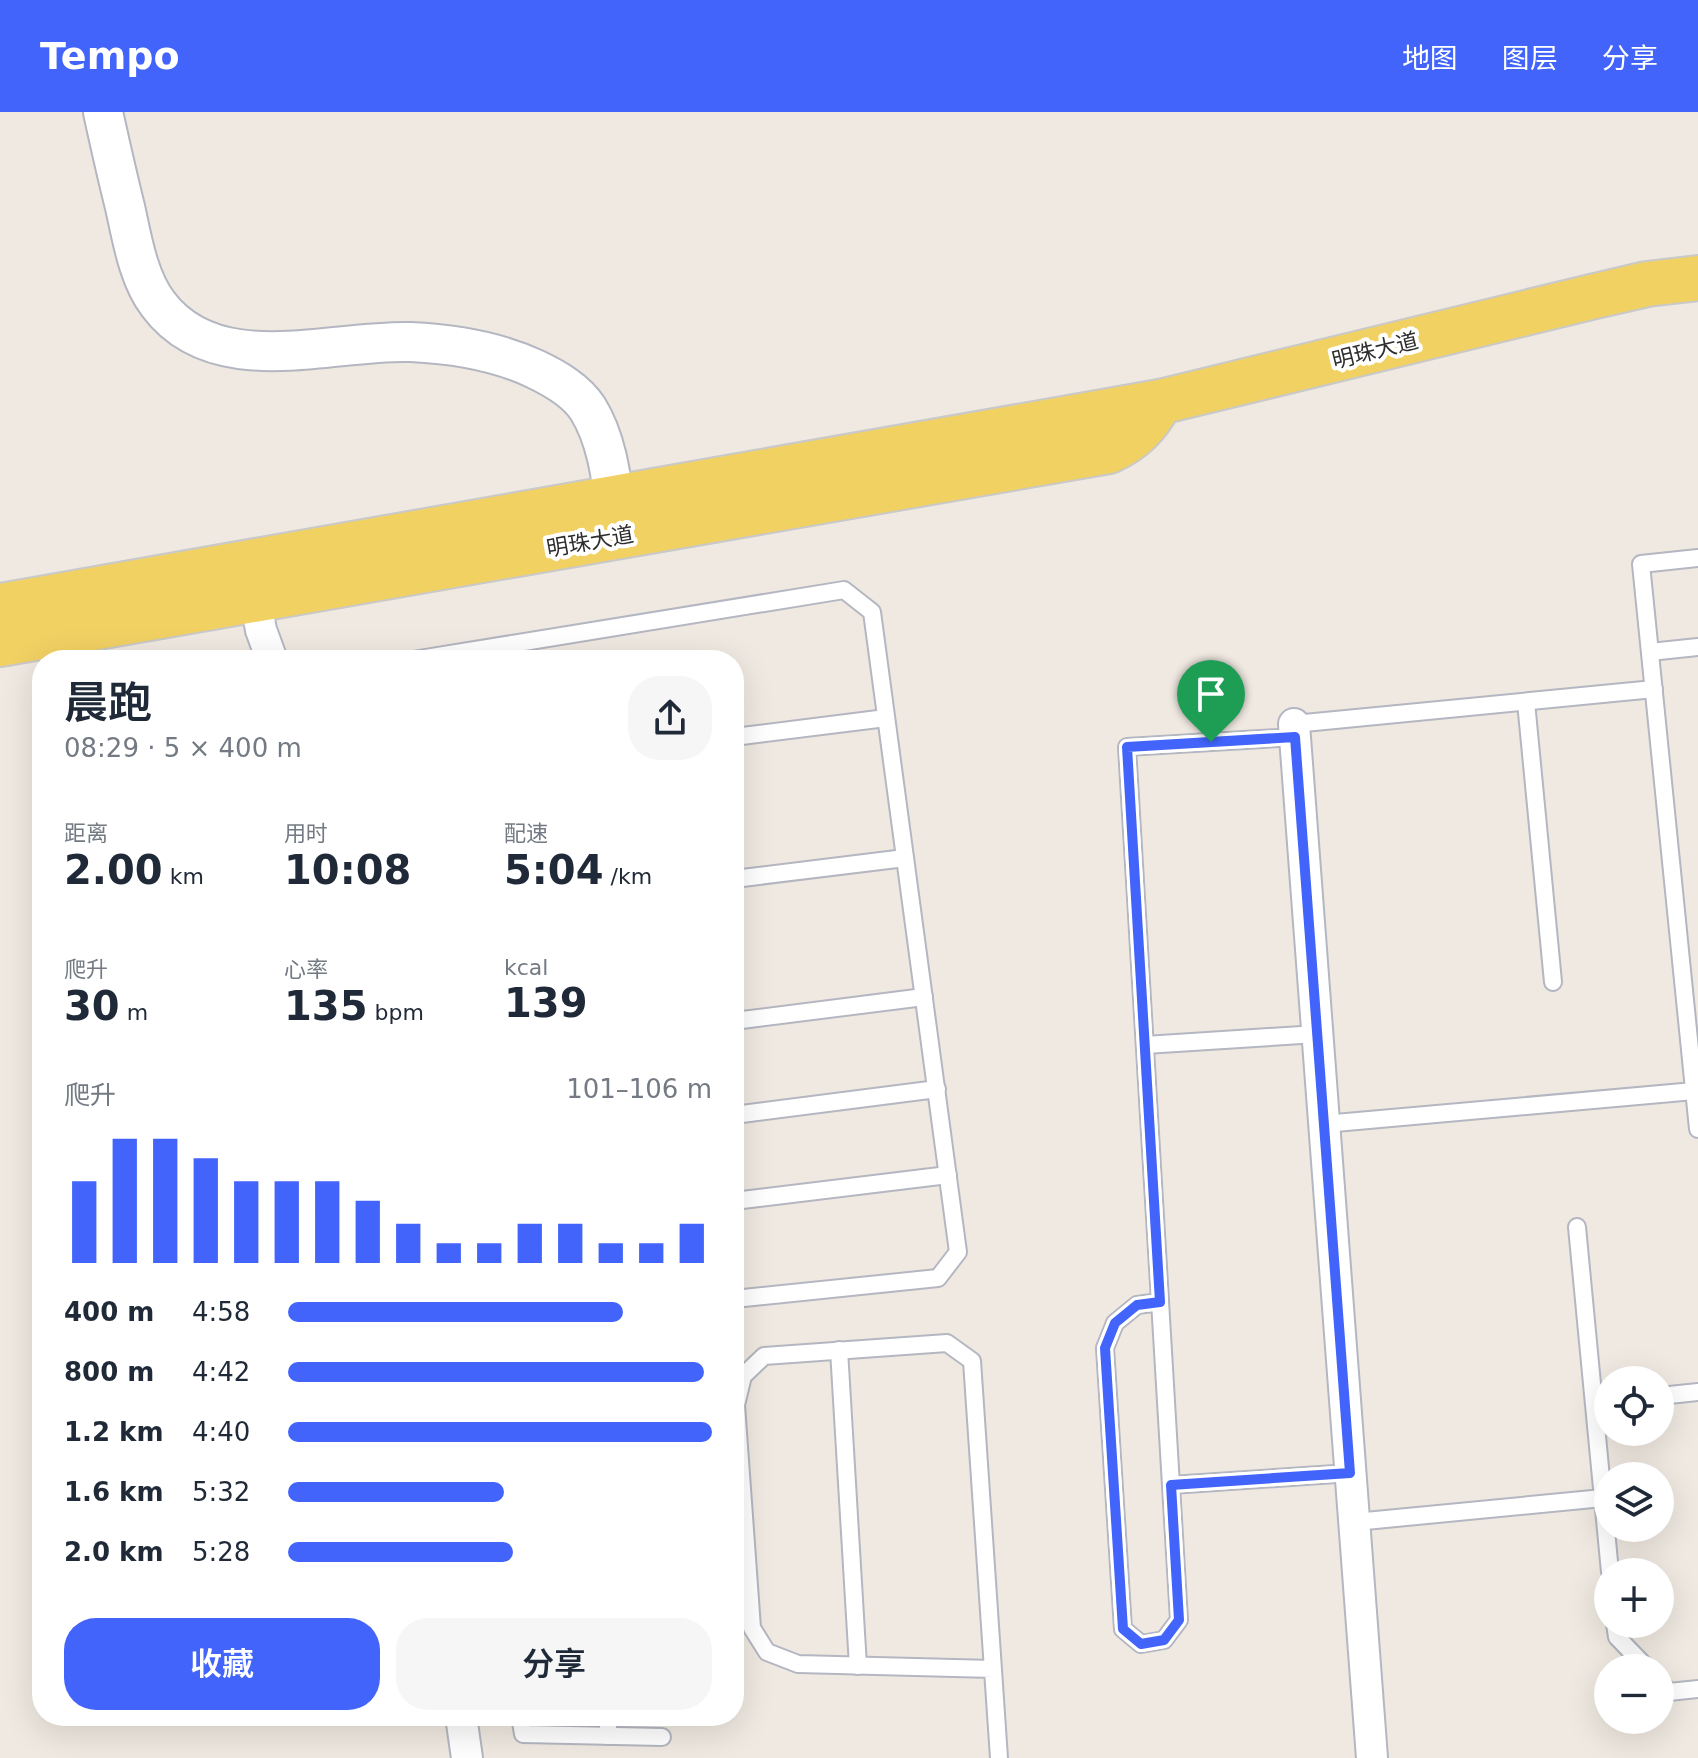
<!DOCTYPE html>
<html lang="zh">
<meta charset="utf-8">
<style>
:root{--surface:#fff;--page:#f6f6f7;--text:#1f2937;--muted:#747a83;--accent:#4264fb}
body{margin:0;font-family:"DejaVu Sans","Noto Sans SC",sans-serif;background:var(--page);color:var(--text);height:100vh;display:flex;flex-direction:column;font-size:30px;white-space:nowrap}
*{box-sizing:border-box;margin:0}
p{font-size:26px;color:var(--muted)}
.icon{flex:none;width:44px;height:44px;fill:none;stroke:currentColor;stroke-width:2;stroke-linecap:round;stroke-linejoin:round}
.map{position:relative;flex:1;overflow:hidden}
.side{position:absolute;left:32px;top:538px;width:712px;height:1076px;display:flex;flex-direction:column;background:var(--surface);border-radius:32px;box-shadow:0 8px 32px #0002}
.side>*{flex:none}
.tools{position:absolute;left:1594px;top:1254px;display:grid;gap:16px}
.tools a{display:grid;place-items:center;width:80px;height:80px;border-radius:50%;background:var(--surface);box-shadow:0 8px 32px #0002;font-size:40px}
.pin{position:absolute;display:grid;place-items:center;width:68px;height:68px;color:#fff;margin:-82px -34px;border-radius:50% 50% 50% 0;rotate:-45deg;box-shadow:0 0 8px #0007}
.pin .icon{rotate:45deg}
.round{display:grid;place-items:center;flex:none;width:84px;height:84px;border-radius:32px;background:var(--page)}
.summary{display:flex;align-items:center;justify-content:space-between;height:136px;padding:0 32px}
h1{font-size:44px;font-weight:600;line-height:60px}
.stats{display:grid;grid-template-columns:repeat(3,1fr);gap:12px;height:136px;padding:8px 32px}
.stats div{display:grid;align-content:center}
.stats b{font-size:40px;font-weight:600}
.stats small{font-size:22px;font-weight:400}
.stats p{font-size:22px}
.chart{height:224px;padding:16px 32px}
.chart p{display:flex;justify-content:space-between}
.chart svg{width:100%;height:144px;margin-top:8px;stroke:var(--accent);stroke-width:6}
.primary-button{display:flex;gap:16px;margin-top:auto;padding:16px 32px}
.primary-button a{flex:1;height:92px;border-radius:32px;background:var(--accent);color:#fff;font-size:32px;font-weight:600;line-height:92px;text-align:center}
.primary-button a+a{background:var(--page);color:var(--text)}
ul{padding:0 32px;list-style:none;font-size:26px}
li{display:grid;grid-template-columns:128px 96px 1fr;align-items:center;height:60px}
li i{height:20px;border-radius:10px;background:var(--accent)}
header{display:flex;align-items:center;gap:48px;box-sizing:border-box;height:112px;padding:0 40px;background:var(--accent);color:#fff}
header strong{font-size:38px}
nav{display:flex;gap:44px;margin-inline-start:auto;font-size:28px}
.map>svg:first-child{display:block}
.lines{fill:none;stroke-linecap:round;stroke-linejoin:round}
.service-casing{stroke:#b4b7c1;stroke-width:20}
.minor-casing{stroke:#b4b7c1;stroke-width:34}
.tertiary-casing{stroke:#b4b7c1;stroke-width:42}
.primary-casing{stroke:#c9c9c9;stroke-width:48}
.service{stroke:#fff;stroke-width:16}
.minor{stroke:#fff;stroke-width:30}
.tertiary{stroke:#fff;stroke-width:38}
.primary{stroke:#f2d163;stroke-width:44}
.route-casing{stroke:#fff;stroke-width:16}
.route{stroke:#4264fb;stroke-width:10}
.labels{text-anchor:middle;stroke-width:8;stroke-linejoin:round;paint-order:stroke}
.street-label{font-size:22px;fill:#2e2e2e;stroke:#fff}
</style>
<header>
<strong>Tempo</strong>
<nav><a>地图</a><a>图层</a><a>分享</a></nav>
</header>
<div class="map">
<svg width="1698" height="1646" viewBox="0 0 1698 1646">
<rect width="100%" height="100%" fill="#efe9e1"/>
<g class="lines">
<defs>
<g id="service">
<path d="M1698,446L1641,452L1698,1017"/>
<path d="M1650,540L1698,535"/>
<path d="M413,548L844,478L872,500L958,1140L938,1166L734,1187"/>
<path d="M1526,590L1553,870"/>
<path d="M1294,612L1654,577"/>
<path d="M734,625L886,606"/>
<path d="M734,767L905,746"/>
<path d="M734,909L924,885"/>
<path d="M1145,933L1317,922"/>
<path d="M734,1003L937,977"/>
<path d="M1324,1012L1694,979"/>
<path d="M734,1089L948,1063"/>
<path d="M1577,1115L1610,1460"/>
<path d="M1160,1190L1137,1193L1115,1211L1105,1236L1123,1517L1141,1532L1164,1528L1179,1508L1127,635L1295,625"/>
<path d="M839,1238L858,1554"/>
<path d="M1660,1284L1698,1280"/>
<path d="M1171,1373L1350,1361"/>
<path d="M1355,1410L1603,1386"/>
<path d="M1615,1512L1617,1525L1647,1556"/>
<path d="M993,1557L798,1552L767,1540L752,1516L736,1293L743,1264L764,1244L947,1231L972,1249L999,1646"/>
<path d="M1660,1570L1669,1580L1698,1577"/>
<path d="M520,1604L523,1622L662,1625"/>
<path d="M608,1624V1604"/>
</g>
<g id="minor">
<path d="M252,469L261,518L272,548"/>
<path d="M1294,612L1372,1646"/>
<path d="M461,1604L467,1646"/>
</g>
<path id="tertiary" d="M103,0C110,32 117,63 125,95C132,126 138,166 158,192C216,270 331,227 411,230C453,232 497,239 535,257C554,266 576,278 588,297C609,331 612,374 618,414"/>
<g id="primary">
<path d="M0,494L1160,290L1591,185L1647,172L1698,166"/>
<path d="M0,532L1109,339C1133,328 1147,314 1160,290"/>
</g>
</defs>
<use href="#service" class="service-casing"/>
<use href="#minor" class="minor-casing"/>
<use href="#tertiary" class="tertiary-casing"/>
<use href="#primary" class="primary-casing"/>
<use href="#service" class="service"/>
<use href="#minor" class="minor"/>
<use href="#tertiary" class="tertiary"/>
<use href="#primary" class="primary"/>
</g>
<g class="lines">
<defs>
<path id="route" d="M1295,625L1350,1361L1171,1373L1179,1508L1164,1528L1141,1532L1123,1517L1105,1236L1115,1211L1137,1193L1160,1190L1127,635Z"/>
</defs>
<use href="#route" class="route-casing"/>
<use href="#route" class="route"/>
</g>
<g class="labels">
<g class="street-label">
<text transform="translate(1375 238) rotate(-14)" y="8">明珠大道</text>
<text transform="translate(590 429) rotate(-10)" y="8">明珠大道</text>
</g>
</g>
</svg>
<div class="tools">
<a><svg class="icon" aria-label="locate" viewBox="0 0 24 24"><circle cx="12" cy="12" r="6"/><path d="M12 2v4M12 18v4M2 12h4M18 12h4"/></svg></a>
<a><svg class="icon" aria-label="layers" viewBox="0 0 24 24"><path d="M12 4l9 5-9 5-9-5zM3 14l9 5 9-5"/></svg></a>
<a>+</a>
<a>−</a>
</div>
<div class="pin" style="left:1211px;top:630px;background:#1e9e55"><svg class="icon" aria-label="arrive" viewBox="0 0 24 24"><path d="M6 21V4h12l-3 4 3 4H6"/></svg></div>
<section class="side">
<div class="summary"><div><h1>晨跑</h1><p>08:29 · 5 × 400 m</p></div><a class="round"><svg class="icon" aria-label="share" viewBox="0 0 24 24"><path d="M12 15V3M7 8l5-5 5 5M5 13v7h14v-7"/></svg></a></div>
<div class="stats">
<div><p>距离</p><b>2.00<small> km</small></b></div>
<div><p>用时</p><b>10:08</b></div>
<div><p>配速</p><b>5:04<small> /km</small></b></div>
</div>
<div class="stats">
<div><p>爬升</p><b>30<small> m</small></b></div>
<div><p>心率</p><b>135<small> bpm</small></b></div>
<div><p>kcal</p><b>139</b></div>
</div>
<div class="chart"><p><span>爬升</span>101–106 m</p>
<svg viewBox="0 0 160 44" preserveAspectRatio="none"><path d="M5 44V19M15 44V6M25 44V6M35 44V12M45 44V19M55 44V19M65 44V19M75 44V25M85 44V32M95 44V38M105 44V38M115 44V32M125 44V32M135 44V38M145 44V38M155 44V32"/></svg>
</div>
<ul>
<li><b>400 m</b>4:58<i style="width:79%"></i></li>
<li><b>800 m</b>4:42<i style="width:98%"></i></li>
<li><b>1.2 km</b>4:40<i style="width:100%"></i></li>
<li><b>1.6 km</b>5:32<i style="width:51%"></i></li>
<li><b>2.0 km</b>5:28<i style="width:53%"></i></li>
</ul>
<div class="primary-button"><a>收藏</a><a>分享</a></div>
</section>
</div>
